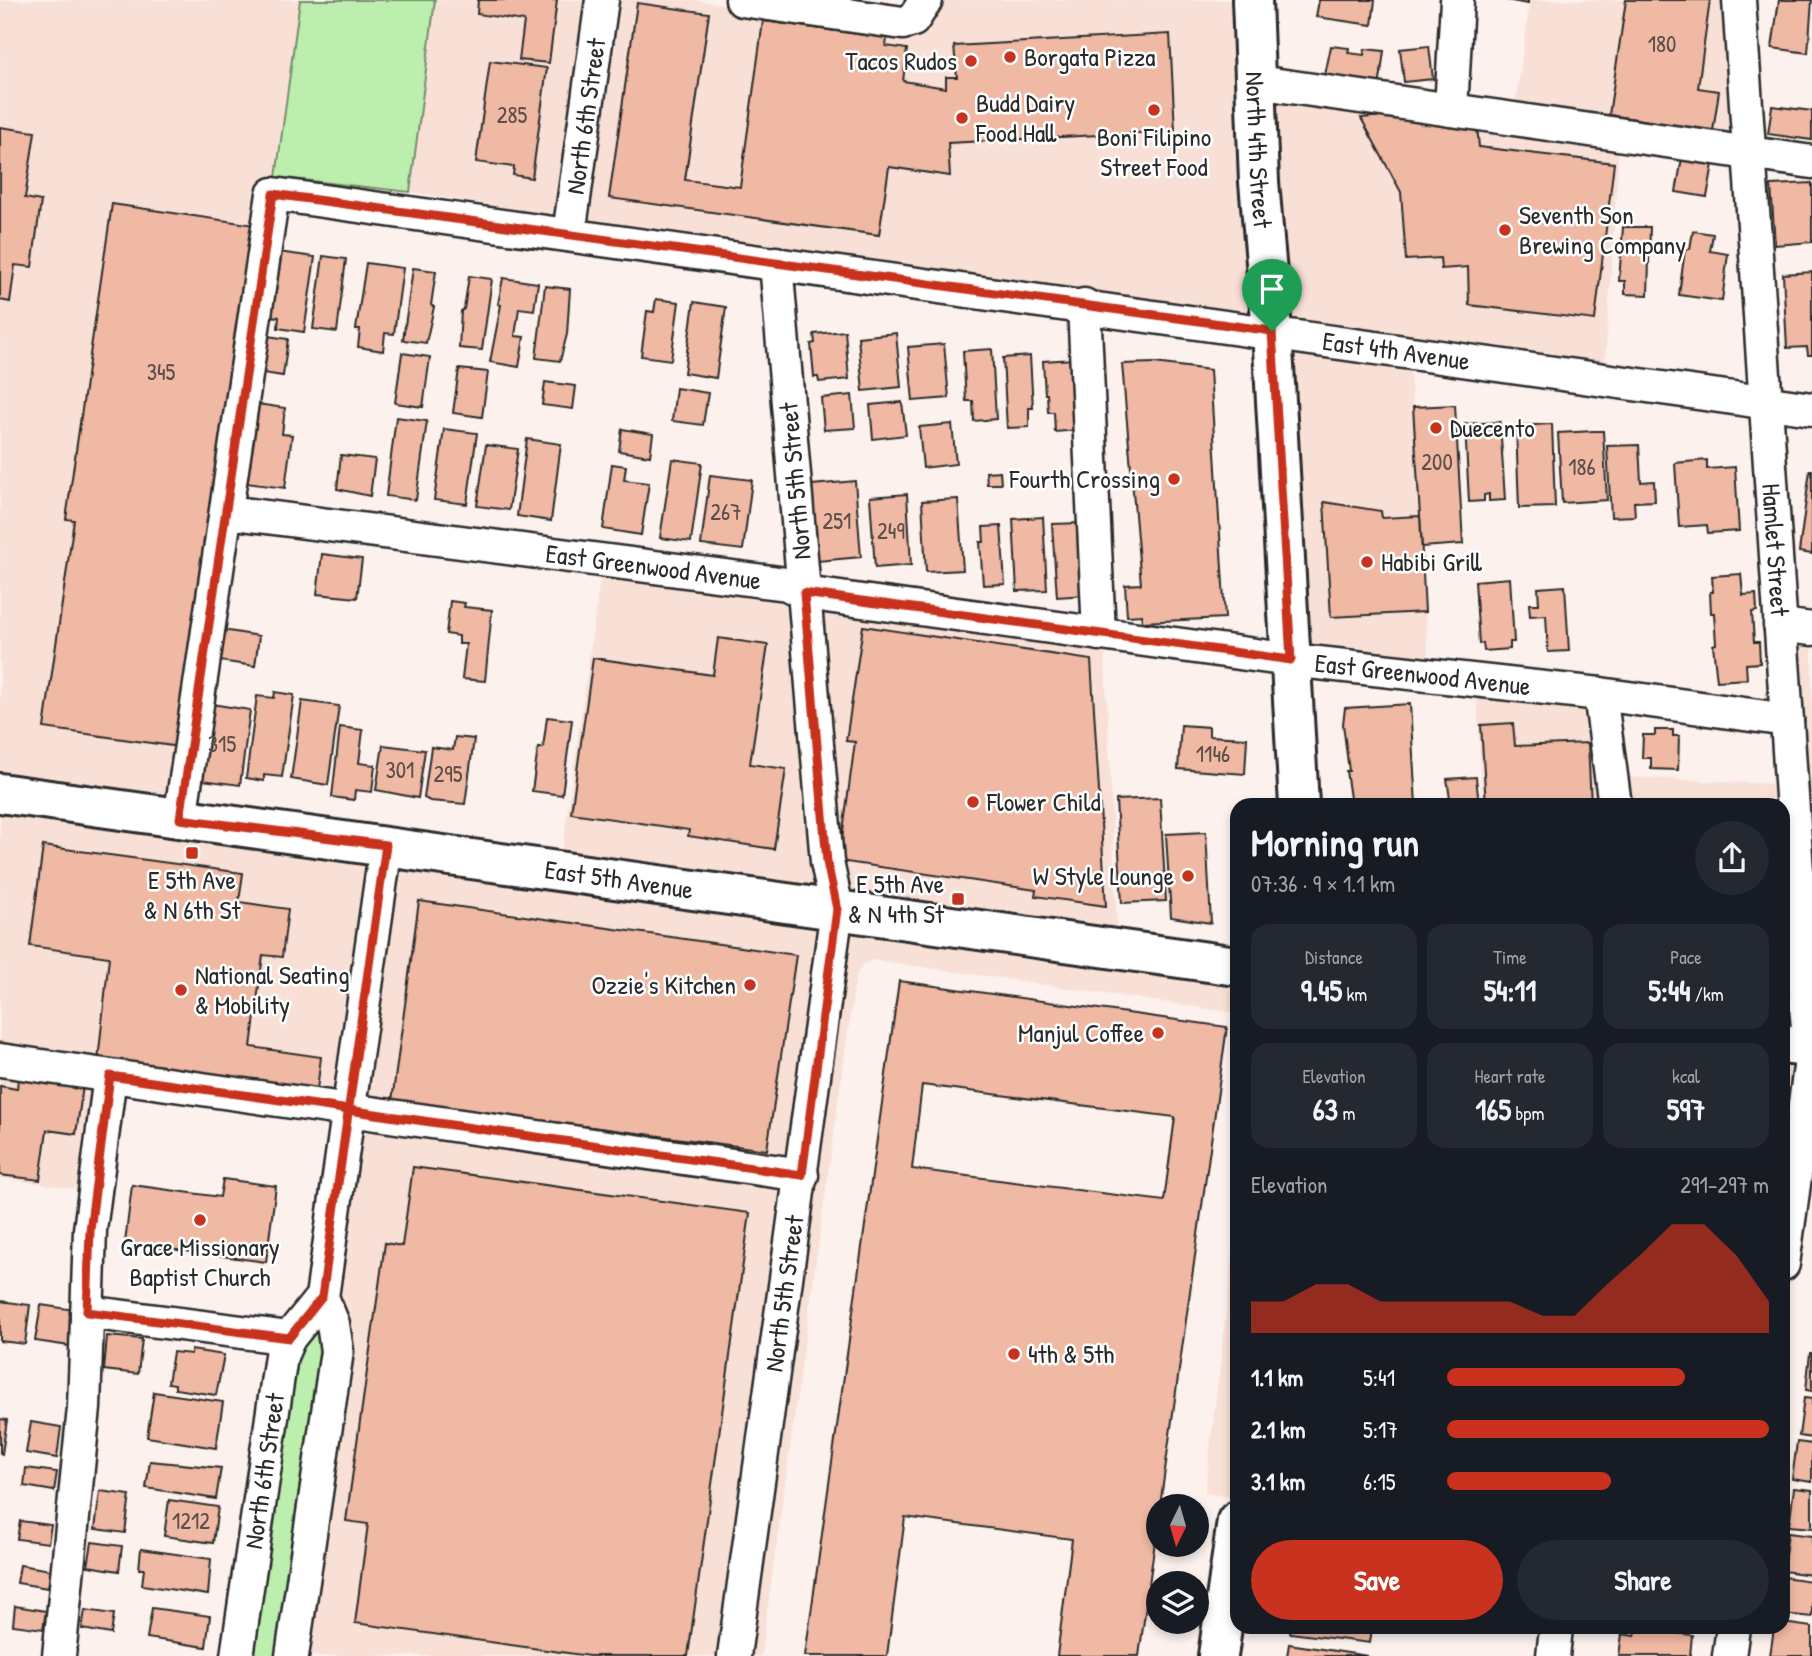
<!DOCTYPE html>
<meta charset="utf-8">
<style>
:root{--surface:#171b24;--page:#242831;--text:#f1f3f6;--muted:#9ea1a6;--accent:#c8321e}
body{margin:0;font-family:"Patrick Hand",sans-serif;background:var(--page);color:var(--text);height:100vh;display:flex;flex-direction:column;font-size:26px;white-space:nowrap}
*{box-sizing:border-box;margin:0}
p{font-size:23px;color:var(--muted)}
.icon{flex:none;width:38px;height:38px;fill:none;stroke:currentColor;stroke-width:2;stroke-linecap:round;stroke-linejoin:round}
.map{position:relative;flex:1;overflow:hidden}
.sheet{position:absolute;left:1230px;top:798px;width:560px;height:836px;display:flex;flex-direction:column;background:var(--surface);border-radius:21px;box-shadow:0 4px 10px #0003}
.sheet>*{flex:none}
.needle{width:46px;rotate:185deg}
.tools{position:absolute;left:1146px;top:1494px;display:grid;gap:14px}
.tools a{display:grid;place-items:center;width:63px;height:63px;border-radius:50%;background:var(--surface);box-shadow:0 4px 10px #0003;font-size:35px}
.pin{position:absolute;display:grid;place-items:center;width:60px;height:60px;color:#fff;margin:-72px -30px;border-radius:50% 50% 50% 0;rotate:-45deg;box-shadow:0 0 7px #0007}
.pin .icon{rotate:45deg}
.round{display:grid;place-items:center;flex:none;width:74px;height:74px;border-radius:37px;background:var(--page)}
.overview{display:flex;align-items:center;justify-content:space-between;height:119px;padding:0 21px}
h1{font-size:38px;font-weight:700;line-height:52px}
.stats{display:grid;grid-template-columns:repeat(3,1fr);gap:10px;height:119px;padding:7px 21px}
.stats div{display:grid;align-content:center;border-radius:18px;background:var(--page);text-align:center}
.stats b{font-size:30px;font-weight:700}
.stats small{font-size:19px;font-weight:400}
.stats p{font-size:19px}
.chart{height:196px;padding:14px 21px}
.chart p{display:flex;justify-content:space-between}
.chart svg{width:100%;height:126px;margin-top:7px;fill:var(--accent);opacity:.7}
.button{display:flex;gap:14px;margin-top:auto;padding:14px 21px}
.button a{flex:1;height:80px;border-radius:42px;background:var(--accent);color:#fff;font-size:28px;font-weight:700;line-height:80px;text-align:center}
.button a+a{background:var(--page);color:var(--text)}
ul{padding:0 21px;list-style:none;font-size:23px}
li{display:grid;grid-template-columns:112px 84px 1fr;align-items:center;height:52px}
li i{height:18px;border-radius:9px;background:var(--accent)}
.map>svg:first-child{display:block}
.built{fill:#f8e0d7}
.green{fill:#bceeae;stroke:#748c6c;stroke-width:2}
.building{fill:#f0b9a4;stroke:#2b2b2b;stroke-width:2;fill-rule:evenodd}
.lines{fill:none;stroke-linecap:round;stroke-linejoin:round}
.minor-casing{stroke:#2b2b2b;stroke-width:37}
.major-casing{stroke:#2b2b2b;stroke-width:44}
.minor{stroke:#fff;stroke-width:32}
.major{stroke:#fff;stroke-width:38}
.route-casing{stroke:#fff;stroke-width:14}
.route{stroke:#c8321e;stroke-width:9}
.poi-dot{fill:#c8321e;stroke:#fff;stroke-width:2.5}
.labels{text-anchor:middle;stroke-width:5;stroke-linejoin:round;paint-order:stroke}
.number-label{font-size:23px;fill:#5c4e49}
.poi-label{font-size:26px;fill:#2b2b2b;stroke:#fff;text-anchor:start}
.street-label{font-size:26px;fill:#2b2b2b;stroke:#fff}
</style>
<div class="map">
<svg width="1812" height="1656" viewBox="0 0 1812 1656">
<rect width="100%" height="100%" fill="#fcf1ed"/>
<filter id="ink" filterUnits="userSpaceOnUse"><feTurbulence type="fractalNoise" baseFrequency=".0143" numOctaves="2"/><feDisplacementMap in="SourceGraphic" scale="14" xChannelSelector="R" yChannelSelector="G"/><feConvolveMatrix kernelMatrix="1 2 1 2 8 2 1 2 1" color-interpolation-filters="sRGB"/></filter>
<g filter="url(#ink)">
<g class="built">
<path d="M0,0H300L181,822L559,874L602,565L1104,634L1118,947L1237,965V1013L875,960L863,964L856,974L761,1656H270L349,1104L103,1071L92,1191L0,1178Z"/>
<path d="M435,0H693L927,32V0H1257L1263,78L1514,115L1530,0H1736L1746,148L1620,131L1604,378L1409,352L1429,672L1302,656L1273,332L410,192Z"/>
<path d="M1778,625L1812,630V1102L1783,1235V805H1482L1476,678L1618,698L1624,777L1792,785Z"/>
<path d="M1237,1218V1498L1205,1493Z"/>
</g>
<g class="green">
<path d="M300,0H435L410,192L276,177Z"/>
<path d="M302,1319L333,1324L292,1656H237Z"/>
</g>
<g class="building">
<path d="M478,0H557L549,63L519,60L524,21L477,14Z"/>
<path d="M1319,0H1375L1372,25L1316,17Z"/>
<path d="M1506,0H1528V4Z"/>
<path d="M1626,0H1710L1698,88L1719,91L1713,131L1609,115Z"/>
<path d="M1779,0H1812L1808,53L1772,48Z"/>
<path d="M637,3L709,13L685,180L740,187L763,21L887,38L886,46L907,49L903,81L946,88V77H957L954,46L1170,34L1175,131L948,143L950,176L889,167L879,235L609,198Z"/>
<path d="M1331,46L1349,48L1348,53L1364,55L1365,49L1384,51L1379,88L1324,80Z"/>
<path d="M1429,46L1433,79L1404,82L1400,49Z"/>
<path d="M490,61L547,68L532,178L513,175L514,167L476,162Z"/>
<path d="M1772,106L1812,111V140L1768,134Z"/>
<path d="M1398,115L1477,126L1479,147L1614,163L1595,320L1469,305L1468,267L1441,269L1440,258L1406,260L1401,192L1361,118Z"/>
<path d="M0,127L35,132L25,198L41,201L32,267L15,265L10,302L0,300Z"/>
<path d="M1682,158L1713,164L1707,197L1676,192Z"/>
<path d="M1812,183V242L1775,245L1771,185Z"/>
<path d="M112,204L255,225L180,747L44,728L74,520L66,519Z"/>
<path d="M1623,227H1650L1648,295L1625,294V281H1619Z"/>
<path d="M1693,231L1713,234L1710,251L1728,254L1722,301L1679,295L1685,249H1690Z"/>
<path d="M278,252L315,257L304,332L278,328L279,317L269,316Z"/>
<path d="M323,256L346,259L337,332L313,329Z"/>
<path d="M366,263L403,268L394,334L385,333L383,351L358,347L360,329H356Z"/>
<path d="M413,268L436,271L431,305L434,307L426,343L403,340Z"/>
<path d="M1812,272V355H1808L1807,347L1787,348L1783,274Z"/>
<path d="M469,276L492,279L482,350L459,348L461,311L464,309Z"/>
<path d="M503,278L538,283L534,310L519,308L515,336L524,337L519,367L490,362L501,305L498,304Z"/>
<path d="M545,286L570,289L567,334L560,361L536,358Z"/>
<path d="M656,299L679,302L671,360L641,356L647,311L654,312Z"/>
<path d="M694,302L726,307L716,378L684,373Z"/>
<path d="M845,331L849,379L819,382L818,377H814L811,344L815,343L814,334Z"/>
<path d="M896,333L901,387L863,391L858,337Z"/>
<path d="M268,336L288,339L283,376L263,373Z"/>
<path d="M944,344L949,398L913,401L908,347Z"/>
<path d="M992,349L996,419L974,421L973,401H966L963,351Z"/>
<path d="M402,353L430,357L423,407L395,403Z"/>
<path d="M1030,356L1033,408H1029V427L1007,428L1003,358Z"/>
<path d="M1074,359L1078,430L1055,432L1054,412H1048L1047,394H1045L1043,361Z"/>
<path d="M1154,363L1210,370L1225,618L1142,622V615L1127,616L1125,585L1141,584L1122,364Z"/>
<path d="M459,369L488,372L482,417L453,413Z"/>
<path d="M545,382L576,386L573,409L542,405Z"/>
<path d="M676,388L708,393L703,425L672,421Z"/>
<path d="M852,395L855,428L824,430L821,398Z"/>
<path d="M902,402L906,435L873,439L870,405Z"/>
<path d="M257,404L285,408L282,434L292,435L285,488L246,483Z"/>
<path d="M1455,405L1463,544L1422,547L1413,407Z"/>
<path d="M396,417L427,421L416,500L386,496Z"/>
<path d="M1500,422L1505,500L1489,501V494L1484,495V501L1469,502L1465,424Z"/>
<path d="M952,424L956,464L923,468L919,427Z"/>
<path d="M1552,424L1555,507L1519,508L1516,426Z"/>
<path d="M444,429L477,433L467,504L434,500Z"/>
<path d="M622,429L653,434L650,456L619,451Z"/>
<path d="M1594,431H1603L1607,500L1562,503L1558,433Z"/>
<path d="M527,439L561,444L551,521L517,516Z"/>
<path d="M486,445L518,449L509,510L477,506Z"/>
<path d="M1639,445L1641,482L1654,481L1655,501L1634,502L1635,516L1611,517L1607,446Z"/>
<path d="M341,455L375,459L370,496L337,489Z"/>
<path d="M672,459L702,463L691,542L660,538Z"/>
<path d="M1707,460V469L1735,467L1739,531L1708,533L1707,525L1679,527L1675,463Z"/>
<path d="M612,464L626,466L624,480L649,483L641,535L603,529Z"/>
<path d="M1810,470H1812V554L1799,552Z"/>
<path d="M1000,471L1001,484H987L986,472Z"/>
<path d="M710,475L752,480L743,550L701,545Z"/>
<path d="M855,481L861,557L818,561L812,485Z"/>
<path d="M907,494L911,565L875,568L870,497Z"/>
<path d="M958,499L963,570L926,572L922,501Z"/>
<path d="M1324,502L1381,511L1382,518L1420,516L1425,612L1331,617Z"/>
<path d="M1043,517L1047,590L1017,591L1013,519Z"/>
<path d="M1082,523L1086,595L1057,597L1052,524Z"/>
<path d="M1001,526L1005,584L983,585L980,542H984L983,527Z"/>
<path d="M322,554L362,559L357,598L317,594Z"/>
<path d="M1741,574L1743,595L1756,594L1757,611L1752,612L1754,642H1759L1760,663L1746,664L1747,679L1717,681L1713,645L1716,644L1714,613H1711L1710,592H1713L1712,576Z"/>
<path d="M1510,578L1514,642H1510V649L1484,651L1483,643L1479,644L1475,581Z"/>
<path d="M1565,586L1569,651L1548,652L1546,615L1530,616L1529,604H1539L1538,588Z"/>
<path d="M450,601L465,603L464,607L492,610L485,681L462,679L466,644H459V636L446,634Z"/>
<path d="M863,626L1091,660L1106,906L1035,896L1036,890L839,861L855,742L846,741Z"/>
<path d="M217,629L259,636L255,666L212,660Z"/>
<path d="M718,638L768,645L750,764L786,769L774,849L688,836L689,830L571,813L593,658L713,675Z"/>
<path d="M275,692L294,695L282,777L264,775V781L246,778L257,696L274,698Z"/>
<path d="M302,701L339,706L328,785L291,779Z"/>
<path d="M205,703L250,710L240,785L194,779Z"/>
<path d="M1410,704L1416,805H1351L1346,771H1349L1343,724L1345,708Z"/>
<path d="M547,717L572,720L562,795L532,791L538,748H543Z"/>
<path d="M1513,723L1515,746L1588,743L1591,805H1486L1481,725Z"/>
<path d="M1181,725L1209,727V736L1247,738L1245,774L1178,769Z"/>
<path d="M340,727L363,730L359,763L375,765L372,792L355,790L354,800L332,797Z"/>
<path d="M1655,730H1673V736H1679L1678,770L1651,769V758H1642L1643,735H1655Z"/>
<path d="M455,737L474,739L465,804L430,801L424,798L431,747L453,750Z"/>
<path d="M383,745L425,750L418,798L376,790Z"/>
<path d="M1476,777L1479,805H1451L1447,779Z"/>
<path d="M1160,798L1166,901L1122,903L1116,800Z"/>
<path d="M1206,832L1211,923L1171,917L1166,834Z"/>
<path d="M43,846L243,873L239,902L288,909L282,957L263,955L251,1047L321,1057L317,1090L98,1061L109,957L30,946Z"/>
<path d="M419,901L796,955L767,1150L392,1101Z"/>
<path d="M899,981L1227,1027L1139,1656H1057L1072,1539L905,1517L887,1656H805ZM922,1085L1175,1117L1164,1201L912,1169Z"/>
<path d="M18,1077L83,1086L76,1134L47,1130L40,1180L0,1175V1086L17,1089Z"/>
<path d="M413,1167L750,1213L688,1656H589L355,1623L368,1524L346,1521L385,1243L402,1246Z"/>
<path d="M223,1179L276,1186L266,1262L125,1243L132,1185L220,1197Z"/>
<path d="M0,1301L30,1305L25,1344L0,1341Z"/>
<path d="M41,1305L75,1310L70,1346L35,1341Z"/>
<path d="M107,1336L142,1339L138,1374L104,1370Z"/>
<path d="M191,1350L224,1355L216,1395L175,1389V1384L168,1383L173,1352L191,1354Z"/>
<path d="M1810,1353H1812V1391L1806,1390Z"/>
<path d="M154,1392L223,1402L216,1448L147,1437Z"/>
<path d="M1804,1398L1812,1399V1438L1799,1436Z"/>
<path d="M0,1419L7,1420L2,1454L0,1453Z"/>
<path d="M31,1422L61,1427L57,1458L26,1453Z"/>
<path d="M1797,1442L1812,1444V1482L1792,1479Z"/>
<path d="M150,1461L221,1468L216,1499L146,1488Z"/>
<path d="M26,1468L57,1472L54,1491L24,1486Z"/>
<path d="M1794,1488L1812,1490V1528L1789,1526Z"/>
<path d="M100,1491L130,1495L125,1533L95,1529Z"/>
<path d="M169,1500L218,1507L213,1543L164,1536Z"/>
<path d="M20,1521L51,1525L48,1543L17,1539Z"/>
<path d="M1788,1533L1812,1536V1575L1783,1571Z"/>
<path d="M92,1542L122,1546L119,1571L88,1566Z"/>
<path d="M141,1549L211,1559L208,1595L142,1585L144,1569H139Z"/>
<path d="M20,1565L51,1570L48,1588L17,1583Z"/>
<path d="M1783,1577L1812,1581V1617L1783,1614Z"/>
<path d="M15,1606L46,1611L43,1629L13,1625Z"/>
<path d="M152,1608L210,1616L206,1647L147,1638Z"/>
<path d="M85,1610L114,1614L111,1634L82,1629Z"/>
<path d="M1783,1623L1812,1627V1656H1770L1774,1628H1783Z"/>
<path d="M1291,1628H1372L1370,1643L1290,1633Z"/>
<path d="M1637,1628L1692,1635L1690,1656H1619L1622,1634L1635,1636Z"/>
<path d="M1289,1644L1368,1656H1287Z"/>
</g>
<g class="lines">
<defs>
<g id="minor">
<path d="M742,0L903,23L913,20L926,0"/>
<path id="s1" d="M1739,0L1806,1006L1811,1060L1783,1264"/>
<path d="M1257,82L1812,162"/>
<path d="M1451,110L1457,0"/>
<path id="s2" d="M569,234L602,0"/>
<path d="M1084,305L1099,634"/>
<path id="s3" d="M227,512L787,584L804,593L1291,660L1600,694L1787,720"/>
<path d="M1780,625L1812,629"/>
<path d="M1600,694L1615,805"/>
<path id="s4" d="M180,819L273,194L1812,409"/>
<path d="M0,1060L802,1175"/>
<path d="M87,1312L289,1338"/>
<path d="M59,1656L84,1408L90,1230L110,1076"/>
<path id="s5" d="M237,1656L281,1356L289,1338L322,1297"/>
<path d="M292,1656L337,1351L333,1324L322,1297L386,845"/>
<path id="s6" d="M734,1656L837,909L827,862L776,263"/>
<path d="M1553,1656L1556,1628"/>
<path d="M1729,1656L1733,1628"/>
</g>
<g id="major">
<path id="s7" d="M1252,0L1259,182L1272,331L1299,805"/>
<path id="s8" d="M0,793L1237,966"/>
<path d="M1783,1044L1812,1048"/>
<path d="M1218,1656L1237,1521"/>
</g>
</defs>
<use href="#minor" class="minor-casing"/>
<use href="#major" class="major-casing"/>
<use href="#minor" class="minor"/>
<use href="#major" class="major"/>
</g>
</g>
<g class="lines" filter="url(#ink)">
<defs>
<path id="route" d="M1272,331L273,194L180,819L386,845L322,1297L289,1338L87,1312L90,1230L110,1076L323,1106L375,1114L802,1175L837,909L827,862L804,593L1291,660L1272,331"/>
</defs>
<use href="#route" class="route-casing"/>
<use href="#route" class="route"/>
</g>
<g class="poi-dot">
<circle cx="1010" cy="57" r="7"/>
<circle cx="971" cy="61" r="7"/>
<circle cx="1154" cy="110" r="7"/>
<circle cx="962" cy="118" r="7"/>
<circle cx="1505" cy="230" r="7"/>
<circle cx="1436" cy="428" r="7"/>
<circle cx="1174" cy="479" r="7"/>
<circle cx="1367" cy="562" r="7"/>
<circle cx="973" cy="802" r="7"/>
<rect x="185" y="846" width="14" height="14" rx="3.5"/>
<circle cx="1188" cy="876" r="7"/>
<rect x="951" y="892" width="14" height="14" rx="3.5"/>
<circle cx="750" cy="985" r="7"/>
<circle cx="181" cy="990" r="7"/>
<circle cx="1158" cy="1033" r="7"/>
<circle cx="200" cy="1220" r="7"/>
<circle cx="1014" cy="1354" r="7"/>
</g>
<g class="labels">
<g class="number-label">
<text x="1662" y="52">180</text>
<text x="512" y="123">285</text>
<text x="161" y="380">345</text>
<text x="1437" y="470">200</text>
<text x="1582" y="475">186</text>
<text x="726" y="520">267</text>
<text x="837" y="529">251</text>
<text x="891" y="539">249</text>
<text x="222" y="752">315</text>
<text x="1213" y="762">1146</text>
<text x="400" y="778">301</text>
<text x="448" y="782">295</text>
<text x="191" y="1529">1212</text>
</g>
<g class="poi-label">
<text x="1024" y="66">Borgata Pizza</text>
<text x="957" y="70" text-anchor="end">Tacos Rudos</text>
<text x="976" y="112">Budd Dairy<tspan x="976" dy="30">Food Hall</tspan></text>
<text x="1154" y="146" text-anchor="middle">Boni Filipino<tspan x="1154" dy="30">Street Food</tspan></text>
<text x="1519" y="224">Seventh Son<tspan x="1519" dy="30">Brewing Company</tspan></text>
<text x="1450" y="437">Duecento</text>
<text x="1160" y="488" text-anchor="end">Fourth Crossing</text>
<text x="1381" y="571">Habibi Grill</text>
<text x="987" y="811">Flower Child</text>
<text x="1174" y="885" text-anchor="end">W Style Lounge</text>
<text x="192" y="889" text-anchor="middle">E 5th Ave<tspan x="192" dy="30">&amp; N 6th St</tspan></text>
<text x="944" y="893" text-anchor="end">E 5th Ave<tspan x="944" dy="30">&amp; N 4th St</tspan></text>
<text x="195" y="984">National Seating<tspan x="195" dy="30">&amp; Mobility</tspan></text>
<text x="736" y="994" text-anchor="end">Ozzie's Kitchen</text>
<text x="1144" y="1042" text-anchor="end">Manjul Coffee</text>
<text x="200" y="1256" text-anchor="middle">Grace Missionary<tspan x="200" dy="30">Baptist Church</tspan></text>
<text x="1028" y="1363">4th &amp; 5th</text>
</g>
<g class="street-label">
<text dy="9" stroke="none"><textPath href="#s2" startOffset="119">North 6th Street</textPath></text>
<text dy="9" stroke="none"><textPath href="#s7" startOffset="150">North 4th Street</textPath></text>
<text dy="9" stroke="none"><textPath href="#s4" startOffset="1766">East 4th Avenue</textPath></text>
<text transform="translate(795 481) rotate(-95)" y="9">North 5th Street</text>
<text dy="9" stroke="none"><textPath href="#s1" startOffset="551">Hamlet Street</textPath></text>
<text dy="9" stroke="none"><textPath href="#s3" startOffset="430">East Greenwood Avenue</textPath></text>
<text dy="9" stroke="none"><textPath href="#s3" startOffset="1208">East Greenwood Avenue</textPath></text>
<text dy="9" stroke="none"><textPath href="#s8" startOffset="625">East 5th Avenue</textPath></text>
<text dy="9" stroke="none"><textPath href="#s6" startOffset="366">North 5th Street</textPath></text>
<text dy="9" stroke="none"><textPath href="#s5" startOffset="187">North 6th Street</textPath></text>
</g>
</g>
</svg>
<div class="tools">
<a><svg class="needle" viewBox="-14 -14 28 28"><path d="M0-13l5 13h-10z" fill="#e53935"/><path d="M0 13l5-13h-10z" fill="#9ea1a6"/></svg></a>
<a><svg class="icon" aria-label="layers" viewBox="0 0 24 24"><path d="M12 4l9 5-9 5-9-5zM3 14l9 5 9-5"/></svg></a>
</div>
<div class="pin" style="left:1272px;top:331px;background:#1e9e55"><svg class="icon" aria-label="arrive" viewBox="0 0 24 24"><path d="M6 21V4h12l-3 4 3 4H6"/></svg></div>
<section class="sheet">
<div class="overview"><div><h1>Morning run</h1><p>07:36 · 9 × 1.1 km</p></div><a class="round"><svg class="icon" aria-label="share" viewBox="0 0 24 24"><path d="M12 15V3M7 8l5-5 5 5M5 13v7h14v-7"/></svg></a></div>
<div class="stats">
<div><p>Distance</p><b>9.45<small> km</small></b></div>
<div><p>Time</p><b>54:11</b></div>
<div><p>Pace</p><b>5:44<small> /km</small></b></div>
</div>
<div class="stats">
<div><p>Elevation</p><b>63<small> m</small></b></div>
<div><p>Heart rate</p><b>165<small> bpm</small></b></div>
<div><p>kcal</p><b>597</b></div>
</div>
<div class="chart"><p><span>Elevation</span>291–297 m</p>
<svg viewBox="0 0 160 44" preserveAspectRatio="none"><path d="M0 44V33L10 33L20 27L30 27L40 33L50 33L60 33L70 33L80 33L90 38L100 38L110 27L120 17L130 6L140 6L150 17L160 33V44z"/></svg>
</div>
<ul>
<li><b>1.1 km</b>5:41<i style="width:74%"></i></li>
<li><b>2.1 km</b>5:17<i style="width:100%"></i></li>
<li><b>3.1 km</b>6:15<i style="width:51%"></i></li>
</ul>
<div class="button"><a>Save</a><a>Share</a></div>
</section>
</div>
